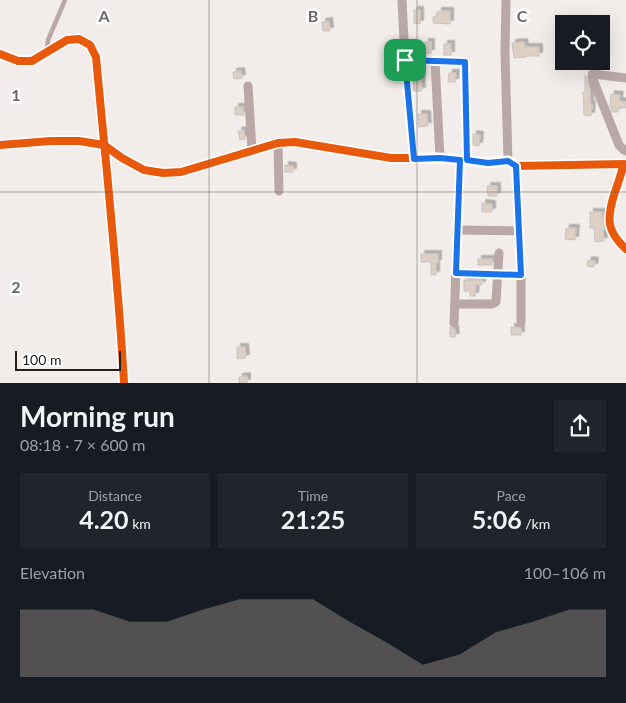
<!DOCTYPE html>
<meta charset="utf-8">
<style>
:root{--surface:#171b24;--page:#20242c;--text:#f1f3f6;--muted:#9ea1a6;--accent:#6b6765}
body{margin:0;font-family:Lato,sans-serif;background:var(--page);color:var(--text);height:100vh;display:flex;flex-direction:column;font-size:19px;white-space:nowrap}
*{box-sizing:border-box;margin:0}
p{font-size:16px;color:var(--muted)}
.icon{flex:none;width:28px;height:28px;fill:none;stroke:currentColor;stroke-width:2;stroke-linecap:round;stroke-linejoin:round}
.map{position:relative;height:383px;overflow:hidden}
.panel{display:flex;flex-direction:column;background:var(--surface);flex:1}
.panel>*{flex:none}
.controls{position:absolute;left:555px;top:15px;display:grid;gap:10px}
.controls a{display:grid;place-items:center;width:55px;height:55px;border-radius:0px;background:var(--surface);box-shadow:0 5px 20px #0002;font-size:25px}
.scale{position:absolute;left:15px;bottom:12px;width:106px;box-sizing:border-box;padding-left:5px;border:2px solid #221f1d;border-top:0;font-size:14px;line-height:18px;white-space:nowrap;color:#221f1d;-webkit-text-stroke:4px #fff;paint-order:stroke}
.pin{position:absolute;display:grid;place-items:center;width:42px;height:42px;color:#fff;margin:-21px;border-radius:10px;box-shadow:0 2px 8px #0006}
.round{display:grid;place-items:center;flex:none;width:52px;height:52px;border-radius:0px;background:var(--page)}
.head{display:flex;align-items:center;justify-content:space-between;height:85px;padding:0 20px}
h1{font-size:28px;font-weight:700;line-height:38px}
.stats{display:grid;grid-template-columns:repeat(3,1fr);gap:8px;height:85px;padding:5px 20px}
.stats div{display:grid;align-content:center;border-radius:0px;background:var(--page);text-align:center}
.stats b{font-size:25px;font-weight:700}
.stats small{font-size:14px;font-weight:400}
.stats p{font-size:14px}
.chart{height:140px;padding:10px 20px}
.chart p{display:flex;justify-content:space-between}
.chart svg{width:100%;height:90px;margin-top:5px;fill:var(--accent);opacity:.7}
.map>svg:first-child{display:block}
.building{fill:#decfc5;stroke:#c8c4c2;filter:url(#shadow)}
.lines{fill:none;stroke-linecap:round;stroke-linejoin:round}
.service{stroke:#baa8a7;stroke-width:4.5}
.minor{stroke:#baa8a7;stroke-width:9}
.cycleway-casing{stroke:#fff;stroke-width:11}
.cycleway{stroke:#e8590c;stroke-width:8}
.route-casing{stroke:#fff;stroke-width:10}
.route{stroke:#1a73e8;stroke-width:6}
.grid{fill:none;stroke:#6b6765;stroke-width:1;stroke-opacity:0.55}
.grid-label{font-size:16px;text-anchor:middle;font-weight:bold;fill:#6b6765;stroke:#fff;stroke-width:5;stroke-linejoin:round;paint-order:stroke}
</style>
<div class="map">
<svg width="626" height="383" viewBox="0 0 626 383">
<defs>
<filter id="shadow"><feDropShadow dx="3.5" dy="-3.5" stdDeviation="0" flood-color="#0004"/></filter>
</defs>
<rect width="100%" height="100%" fill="#f2edea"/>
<g class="building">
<path d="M414,10H420V24L414,23Z"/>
<path d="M438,11H450V24L433,23V17L438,16Z"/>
<path d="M329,21L330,31H323L322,22Z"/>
<rect x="425" y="42" width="6" height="11"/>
<path d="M524,42L525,47H539V56H526V57L514,58L512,43Z"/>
<rect x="444" y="44" width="7" height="11"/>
<path d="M241,71L242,78L234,79L233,72Z"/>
<path d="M412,73H421L422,91H414Z"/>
<path d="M449,73H456L455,82H448Z"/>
<path d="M585,75L590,89V104H592L591,116L584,115L583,92H585Z"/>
<path d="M611,94L620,95L619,101L626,102V108L619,107L618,112H612L610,106Z"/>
<path d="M235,107H243L244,115H235Z"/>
<path d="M418,114H427L428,126L419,127Z"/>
<path d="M244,130L245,139L240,140L238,131Z"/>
<path d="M473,134L480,135L479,146L473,145Z"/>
<path d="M285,165L293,166V172H285Z"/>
<path d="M487,186H497V196H488Z"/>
<path d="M482,203L492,204V212H482Z"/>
<path d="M590,212H602L605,230H603L604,241L595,242L594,228H590Z"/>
<path d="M566,228H576L575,240L565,239Z"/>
<path d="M421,254H438V263H436V275H431V262H421Z"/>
<rect x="478" y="259" width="14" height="6"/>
<path d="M588,260L595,261L594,267L587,266Z"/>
<path d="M464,280H482V285H476L475,296H470V291H464Z"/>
<path d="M450,327L455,329L456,337H450Z"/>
<path d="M511,327L521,328V335H511Z"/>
<path d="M237,347H245L246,358L237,359Z"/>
<path d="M247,376V383H239V377Z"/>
</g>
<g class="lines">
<path class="service" d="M47,50L48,40L65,0"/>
<g class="minor">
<path d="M402,0L405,60L414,159"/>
<path d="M506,0L505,53L508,161"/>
<path d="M0,54L18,61H32L67,40L79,39L90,45L96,57C106,166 118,274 124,383"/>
<path d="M405,60L465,62L467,160"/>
<path d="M435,61L440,158"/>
<path d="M626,78L593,74L592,77L619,145L624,150L626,151"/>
<path d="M248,86L252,151"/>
<path d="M278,143L279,191"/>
<path d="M0,145L51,141H79L104,145L122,158L144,170L163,173L181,172L278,143L295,142L391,158H440L488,163L508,161L516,166L624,164C621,174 618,184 614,195C607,218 606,231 626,249"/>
<path d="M516,166L521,275V322"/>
<path d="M458,230L519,231"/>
<path d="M456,273L521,275"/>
<path d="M455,304H492L496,302L499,253"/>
<path d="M454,323L460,159"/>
</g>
<defs>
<g id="cycleway">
<path d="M0,54L18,61H32L67,40L79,39L90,45L96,57C106,166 118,274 124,383"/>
<path d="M0,145L51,141H79L104,145L122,158L144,170L163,173L181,172L278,143L295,142L391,158H440L488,163L508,161L516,166L624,164C621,174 618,184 614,195C607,218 606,231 626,249"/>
</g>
</defs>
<use href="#cycleway" class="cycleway-casing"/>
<use href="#cycleway" class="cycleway"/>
</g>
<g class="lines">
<defs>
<path id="route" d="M405,60L465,62L467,160L488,163L508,161L516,166L521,275L456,273L460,160L440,158L414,159Z"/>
</defs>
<use href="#route" class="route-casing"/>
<use href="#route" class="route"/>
</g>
<path class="grid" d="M209,0V383M417,0V383M0,192H626"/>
<g class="grid-label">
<text x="104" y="22">A</text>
<text x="313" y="22">B</text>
<text x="522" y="22">C</text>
<text x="16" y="101">1</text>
<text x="16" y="293">2</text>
</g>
</svg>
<div class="controls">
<a><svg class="icon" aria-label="locate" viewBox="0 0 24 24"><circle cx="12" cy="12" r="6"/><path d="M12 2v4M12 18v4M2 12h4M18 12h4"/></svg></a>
</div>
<div class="scale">100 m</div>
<div class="pin" style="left:405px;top:60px;background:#1e9e55"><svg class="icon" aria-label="arrive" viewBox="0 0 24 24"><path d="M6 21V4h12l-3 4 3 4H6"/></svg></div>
</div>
<section class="panel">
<div class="head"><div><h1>Morning run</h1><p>08:18 · 7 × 600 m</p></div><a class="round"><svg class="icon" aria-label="share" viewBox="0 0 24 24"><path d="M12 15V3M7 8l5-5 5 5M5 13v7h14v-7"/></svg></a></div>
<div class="stats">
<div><p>Distance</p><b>4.20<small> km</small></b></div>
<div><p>Time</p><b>21:25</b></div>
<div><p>Pace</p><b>5:06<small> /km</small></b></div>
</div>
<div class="chart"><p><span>Elevation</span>100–106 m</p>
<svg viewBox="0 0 160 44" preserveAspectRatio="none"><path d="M0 44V11L10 11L20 11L30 17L40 17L50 11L60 6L70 6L80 6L90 17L100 27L110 38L120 33L130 22L140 17L150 11L160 11V44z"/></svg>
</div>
</section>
